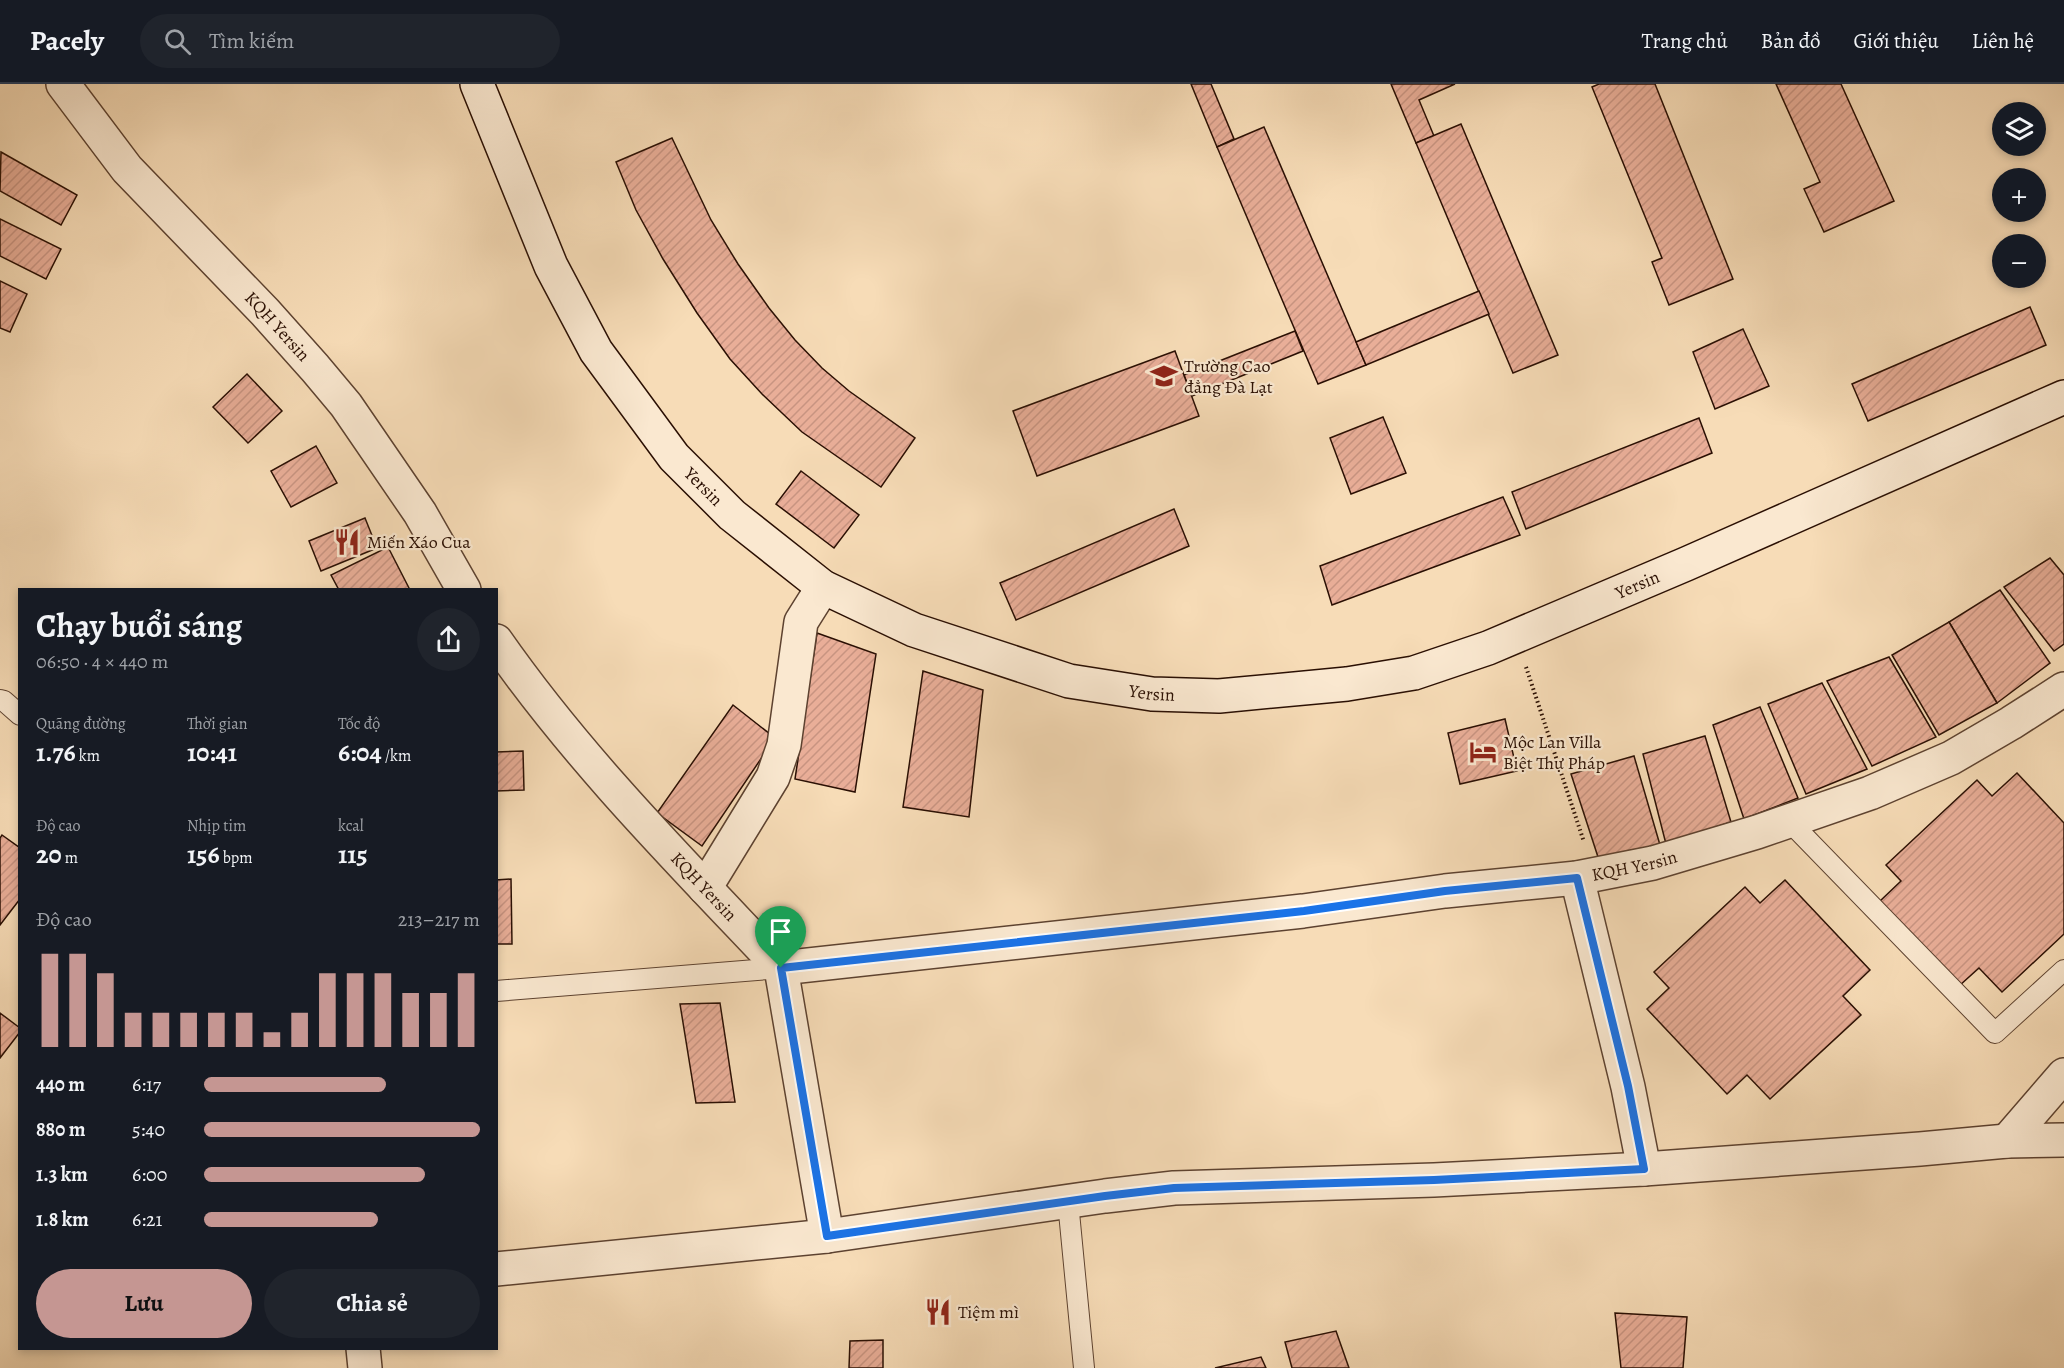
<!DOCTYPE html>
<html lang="vi">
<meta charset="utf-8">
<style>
:root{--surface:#171b24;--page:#20242c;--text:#f1f3f6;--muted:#9ea1a6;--line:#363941;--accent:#c59692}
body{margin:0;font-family:Alegreya,serif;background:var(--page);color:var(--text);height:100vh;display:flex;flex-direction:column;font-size:22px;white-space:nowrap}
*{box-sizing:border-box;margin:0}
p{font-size:20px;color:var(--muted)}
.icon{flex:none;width:33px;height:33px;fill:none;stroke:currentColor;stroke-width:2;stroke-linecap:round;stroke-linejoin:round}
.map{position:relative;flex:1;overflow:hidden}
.drawer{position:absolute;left:18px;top:504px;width:480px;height:762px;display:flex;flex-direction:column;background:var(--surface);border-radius:0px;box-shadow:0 3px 9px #0003}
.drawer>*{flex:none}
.fabs{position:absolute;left:1992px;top:18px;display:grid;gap:12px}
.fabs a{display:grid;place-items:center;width:54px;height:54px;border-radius:50%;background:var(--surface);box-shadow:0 3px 9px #0003;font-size:30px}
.pin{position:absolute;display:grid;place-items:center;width:51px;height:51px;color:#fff;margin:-62px -26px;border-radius:50% 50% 50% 0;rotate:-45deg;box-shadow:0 0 6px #0007}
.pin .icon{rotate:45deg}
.round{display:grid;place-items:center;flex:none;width:63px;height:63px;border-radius:32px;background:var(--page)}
.overview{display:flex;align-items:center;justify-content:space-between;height:102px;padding:0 18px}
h1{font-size:33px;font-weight:700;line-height:45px}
.stats{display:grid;grid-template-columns:repeat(3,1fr);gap:9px;height:102px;padding:6px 18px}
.stats div{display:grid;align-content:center}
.stats b{font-size:26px;font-weight:700}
.stats small{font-size:16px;font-weight:400}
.stats p{font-size:16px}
.chart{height:168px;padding:12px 18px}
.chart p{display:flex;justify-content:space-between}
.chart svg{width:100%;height:108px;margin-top:6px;stroke:var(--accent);stroke-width:6}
.cta{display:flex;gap:12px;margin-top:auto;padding:12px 18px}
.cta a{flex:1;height:69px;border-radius:36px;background:var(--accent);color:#111;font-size:24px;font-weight:700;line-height:69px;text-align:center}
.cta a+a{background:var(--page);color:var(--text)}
ul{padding:0 18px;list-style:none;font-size:20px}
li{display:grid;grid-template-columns:96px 72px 1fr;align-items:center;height:45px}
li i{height:15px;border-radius:8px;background:var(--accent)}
header{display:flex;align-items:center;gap:36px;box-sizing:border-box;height:84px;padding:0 30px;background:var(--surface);border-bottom:2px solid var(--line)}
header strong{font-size:28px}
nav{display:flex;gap:33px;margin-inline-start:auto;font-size:21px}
.search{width:420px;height:54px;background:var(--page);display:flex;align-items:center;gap:15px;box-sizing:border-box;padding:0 21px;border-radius:33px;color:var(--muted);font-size:22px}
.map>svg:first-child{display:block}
.building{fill:url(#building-hatch);stroke:#2a0f03;stroke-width:1.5}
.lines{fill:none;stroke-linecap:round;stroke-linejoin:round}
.lane-casing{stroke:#5d4230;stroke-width:22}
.street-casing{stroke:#5d4230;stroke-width:36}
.secondary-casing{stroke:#2a0f03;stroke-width:36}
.path{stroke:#2a0f03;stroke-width:4;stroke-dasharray:1.5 3;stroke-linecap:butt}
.lane{stroke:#fae8d0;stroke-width:20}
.street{stroke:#fae8d0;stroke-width:33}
.secondary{stroke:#fae8d0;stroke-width:33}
.route-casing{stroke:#fff;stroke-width:12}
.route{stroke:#1a73e8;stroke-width:8}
.labels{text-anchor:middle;stroke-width:4.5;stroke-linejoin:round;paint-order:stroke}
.street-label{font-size:18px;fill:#2a0f03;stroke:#fae8d0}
.poi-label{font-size:18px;fill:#2a0f03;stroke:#fae8d0;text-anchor:start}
</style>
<header>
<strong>Pacely</strong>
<div class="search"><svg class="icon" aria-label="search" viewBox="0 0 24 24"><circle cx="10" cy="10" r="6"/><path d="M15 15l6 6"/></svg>Tìm kiếm</div>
<nav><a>Trang chủ</a><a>Bản đồ</a><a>Giới thiệu</a><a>Liên hệ</a></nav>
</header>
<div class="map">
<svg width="2064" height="1284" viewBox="0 0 2064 1284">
<defs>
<pattern id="building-hatch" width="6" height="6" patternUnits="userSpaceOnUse" patternTransform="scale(1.5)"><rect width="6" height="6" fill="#e9ae98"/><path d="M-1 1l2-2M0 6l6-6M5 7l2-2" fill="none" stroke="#c89481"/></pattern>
</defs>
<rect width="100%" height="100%" fill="#f7dcb7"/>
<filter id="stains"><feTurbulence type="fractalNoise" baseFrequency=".00333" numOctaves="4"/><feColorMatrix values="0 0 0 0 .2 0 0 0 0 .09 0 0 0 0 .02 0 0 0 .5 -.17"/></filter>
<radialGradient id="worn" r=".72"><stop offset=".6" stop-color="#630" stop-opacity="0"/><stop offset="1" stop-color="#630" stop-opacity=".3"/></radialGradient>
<g class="building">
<path d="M1191,0H1211L1234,55L1217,63Z"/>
<path d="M1391,0H1455L1419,16L1434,52L1416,59Z"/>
<path d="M1599,0H1655L1733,195L1669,221L1652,178L1662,174L1592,3Z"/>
<path d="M1776,0H1841L1894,117L1824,148L1804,105L1820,98Z"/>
<path d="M1461,40L1558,271L1513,289L1416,59Z"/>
<path d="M1264,43L1366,281L1318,300L1217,63Z"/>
<path d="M672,54L711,136L738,180L769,224L795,256L822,284L849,307L915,354L881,403L802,348L762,310L730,275L697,229L663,175L636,126L616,78Z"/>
<path d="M1,68L77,111L61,141L0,107Z"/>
<path d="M0,135L61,165L46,195L0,172Z"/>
<path d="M0,197L27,210L10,248L0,244Z"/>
<path d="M1479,207L1489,230L1366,281L1356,258Z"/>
<path d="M2030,223L2046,261L1868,337L1852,300Z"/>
<path d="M1743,245L1769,302L1715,325L1693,268Z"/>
<path d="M1295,247L1303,267L1192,312L1184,291Z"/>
<path d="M1175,267L1199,332L1037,392L1013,327Z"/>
<path d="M247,290L282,327L248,359L213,323Z"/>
<path d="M1383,333L1406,389L1351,410L1330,354Z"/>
<path d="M1699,334L1712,369L1526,445L1512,408Z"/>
<path d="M316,362L337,399L291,423L271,387Z"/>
<path d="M801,387L859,431L834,464L776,420Z"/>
<path d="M1503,413L1520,451L1332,521L1320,482Z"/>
<path d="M1174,425L1189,462L1016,536L1000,499Z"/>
<path d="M365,434L377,464L321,487L309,457Z"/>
<path d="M388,463L410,506H339L331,491Z"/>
<path d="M2050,474L2064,491V560L2054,567L2004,503Z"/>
<path d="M2000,506L2050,579L1997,619L1949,538Z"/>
<path d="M1949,538L1997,619L1939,651L1892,571Z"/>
<path d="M817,549L876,570L855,708L795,695Z"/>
<path d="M1889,573L1936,653L1872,682L1827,597Z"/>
<path d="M923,587L983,606L969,733L903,723Z"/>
<path d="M1822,599L1867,685L1806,710L1768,620Z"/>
<path d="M733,621L775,654L702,762L657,729Z"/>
<path d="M1760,623L1798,714L1744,735L1713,641Z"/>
<path d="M1505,635L1517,687L1460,700L1448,649Z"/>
<path d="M1705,652L1731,738L1666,760L1643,670Z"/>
<path d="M523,667L524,706L496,707V668Z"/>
<path d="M1634,672L1660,761L1599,776L1571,690Z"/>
<path d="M2017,689L2064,739V850L2002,908L1979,884L1959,902L1879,818L1901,797L1886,781L1977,696L1992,712Z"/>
<path d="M2,751L20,764V815L0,841V754Z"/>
<path d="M511,795L512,860H496V796Z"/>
<path d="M1785,796L1870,886L1843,912L1861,931L1770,1015L1747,991L1727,1010L1647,925L1669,904L1654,888L1745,803L1760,819Z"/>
<path d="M720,919L735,1018L696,1019L680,920Z"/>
<path d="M0,929L20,944V948L0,974Z"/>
<path d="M1615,1229L1687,1233L1683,1284H1621Z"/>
<path d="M1336,1247L1349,1284H1292L1285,1258Z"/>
<path d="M883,1256V1284H849L850,1257Z"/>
<path d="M1261,1273L1266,1284H1215Z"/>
</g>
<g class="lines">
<defs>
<g id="lane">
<path d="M0,616L4,617L20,631"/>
<path d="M1789,737L1995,949L2064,886"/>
<path d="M496,907L781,884"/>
<path d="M1068,1118L1084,1284"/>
</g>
<g id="street">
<path id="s1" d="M63,0L127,85L265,228L315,284L346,321L420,429L464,506"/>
<path id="s2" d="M496,557C579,676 682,779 781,884L1303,827L1445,807L1577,794L1653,779L1757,748L1870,709L1951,674L2011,639L2064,605"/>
<path d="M1577,794L1628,1003L1644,1085"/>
<path d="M705,804L773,693L784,661L801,538L823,503"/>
<path d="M781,884L827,1152"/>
<path d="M2007,1057L2064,991"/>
<path d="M496,1185L827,1152L1105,1112L1174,1104L1434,1096L1644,1085L1920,1065L2007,1057L2064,1056"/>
<path d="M363,1264L365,1284"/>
</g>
<g id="secondary">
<path id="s3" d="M477,0L551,182L596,267L674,373L732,431L823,503L914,546L1069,597L1152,610L1219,612L1347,600L1414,589L1488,564L1686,480L2064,313"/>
</g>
</defs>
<use href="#lane" class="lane-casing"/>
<use href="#street" class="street-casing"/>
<use href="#secondary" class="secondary-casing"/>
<path class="path" d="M1526,583L1584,758"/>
<use href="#lane" class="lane"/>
<use href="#street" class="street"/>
<use href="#secondary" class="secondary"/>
</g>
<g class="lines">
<defs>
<path id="route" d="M1577,794L1628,1002L1644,1085L1434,1096L1174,1104L1105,1112L827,1152L781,884L1304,827L1445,807Z"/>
</defs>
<use href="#route" class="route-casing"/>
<use href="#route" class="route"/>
</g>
<defs>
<symbol id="university-bare" viewBox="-9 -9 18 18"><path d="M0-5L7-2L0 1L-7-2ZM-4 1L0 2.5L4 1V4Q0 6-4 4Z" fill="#8f2418" stroke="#fae8d0" stroke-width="2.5" paint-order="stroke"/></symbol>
<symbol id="restaurant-bare" viewBox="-9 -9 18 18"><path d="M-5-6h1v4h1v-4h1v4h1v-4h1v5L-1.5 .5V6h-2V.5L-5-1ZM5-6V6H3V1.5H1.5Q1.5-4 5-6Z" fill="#8f2418" stroke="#fae8d0" stroke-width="2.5" paint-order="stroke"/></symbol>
<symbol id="hotel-bare" viewBox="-9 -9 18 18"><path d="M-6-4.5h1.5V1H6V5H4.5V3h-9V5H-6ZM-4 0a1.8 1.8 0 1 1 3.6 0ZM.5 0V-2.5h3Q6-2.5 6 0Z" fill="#8f2418" stroke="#fae8d0" stroke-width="2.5" paint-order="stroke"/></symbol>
</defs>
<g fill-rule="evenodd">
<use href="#university-bare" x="1145" y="273" width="38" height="38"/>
<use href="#restaurant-bare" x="328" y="439" width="38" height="38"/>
<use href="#hotel-bare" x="1464" y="649" width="38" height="38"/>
<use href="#restaurant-bare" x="919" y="1209" width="38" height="38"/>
</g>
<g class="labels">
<g class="street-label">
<text dy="6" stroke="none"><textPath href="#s1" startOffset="324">KQH Yersin</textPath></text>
<text dy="6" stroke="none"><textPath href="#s3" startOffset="466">Yersin</textPath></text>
<text dy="6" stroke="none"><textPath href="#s3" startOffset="1474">Yersin</textPath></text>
<text dy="6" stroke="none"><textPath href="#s3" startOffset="970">Yersin</textPath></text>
<text dy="6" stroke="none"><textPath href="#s2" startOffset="1294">KQH Yersin</textPath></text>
<text dy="6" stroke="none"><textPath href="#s2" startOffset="322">KQH Yersin</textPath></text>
</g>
<g class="poi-label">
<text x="1184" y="288">Trường Cao<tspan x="1184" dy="21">đẳng Đà Lạt</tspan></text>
<text x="367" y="464">Miến Xáo Cua</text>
<text x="1503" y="664">Mộc Lan Villa<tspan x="1503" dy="21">Biệt Thự Pháp</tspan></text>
<text x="958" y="1234">Tiệm mì</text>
</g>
</g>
<rect width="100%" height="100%" filter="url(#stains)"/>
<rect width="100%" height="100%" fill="url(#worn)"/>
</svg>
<div class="fabs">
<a><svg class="icon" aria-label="layers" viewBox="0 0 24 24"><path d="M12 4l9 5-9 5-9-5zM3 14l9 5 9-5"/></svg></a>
<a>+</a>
<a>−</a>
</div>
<div class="pin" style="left:781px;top:884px;background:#1e9e55"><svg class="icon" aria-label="arrive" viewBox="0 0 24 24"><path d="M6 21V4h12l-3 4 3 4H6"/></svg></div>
<section class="drawer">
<div class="overview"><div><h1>Chạy buổi sáng</h1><p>06:50 · 4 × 440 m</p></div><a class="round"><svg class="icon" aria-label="share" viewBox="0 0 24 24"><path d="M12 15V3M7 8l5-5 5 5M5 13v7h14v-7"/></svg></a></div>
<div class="stats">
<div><p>Quãng đường</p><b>1.76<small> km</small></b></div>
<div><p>Thời gian</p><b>10:41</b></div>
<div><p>Tốc độ</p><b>6:04<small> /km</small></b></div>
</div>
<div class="stats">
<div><p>Độ cao</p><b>20<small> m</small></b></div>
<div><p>Nhịp tim</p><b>156<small> bpm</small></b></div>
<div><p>kcal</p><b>115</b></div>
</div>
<div class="chart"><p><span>Độ cao</span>213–217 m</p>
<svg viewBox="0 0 160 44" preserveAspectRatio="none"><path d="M5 44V6M15 44V6M25 44V14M35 44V30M45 44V30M55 44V30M65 44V30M75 44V30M85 44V38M95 44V30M105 44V14M115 44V14M125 44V14M135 44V22M145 44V22M155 44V14"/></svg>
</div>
<ul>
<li><b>440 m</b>6:17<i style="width:66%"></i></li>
<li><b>880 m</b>5:40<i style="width:100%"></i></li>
<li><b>1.3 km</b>6:00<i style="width:80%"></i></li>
<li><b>1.8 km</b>6:21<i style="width:63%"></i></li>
</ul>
<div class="cta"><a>Lưu</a><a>Chia sẻ</a></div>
</section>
</div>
